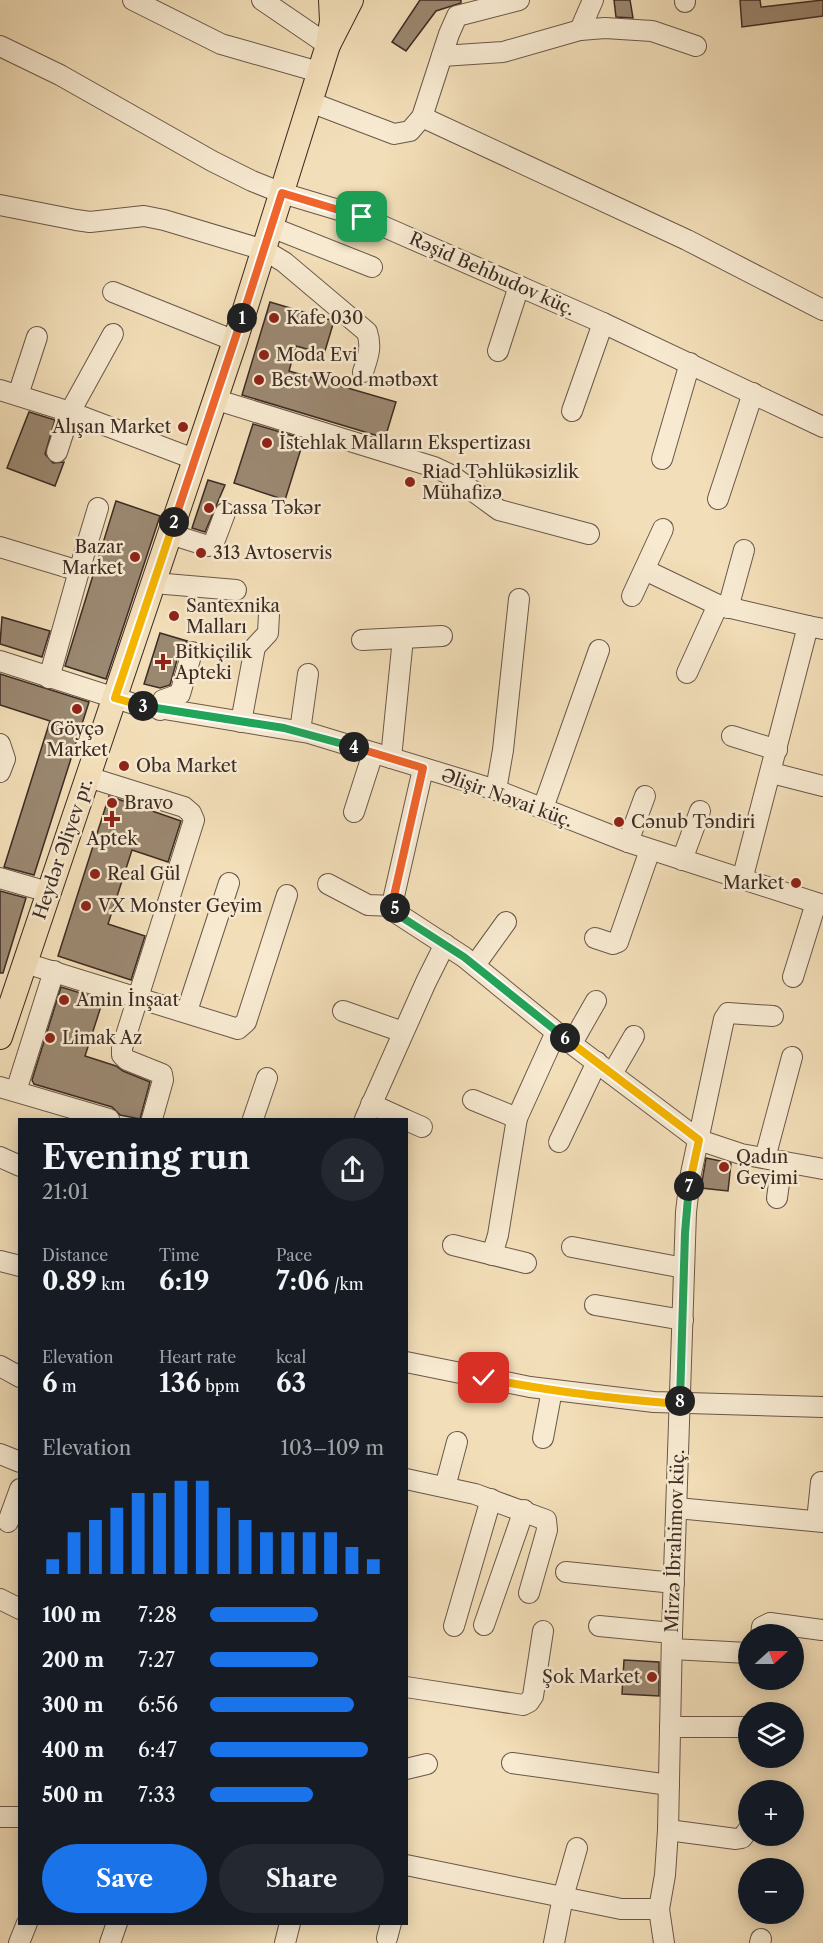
<!DOCTYPE html>
<meta charset="utf-8">
<style>
:root{--surface:#171b24;--page:#242831;--text:#f1f3f6;--muted:#9ea1a6;--accent:#1a73e8}
body{margin:0;font-family:"Libre Caslon Text",serif;background:var(--page);color:var(--text);height:100vh;display:flex;flex-direction:column;font-size:22px;white-space:nowrap}
*{box-sizing:border-box;margin:0}
p{font-size:20px;color:var(--muted)}
.icon{flex:none;width:33px;height:33px;fill:none;stroke:currentColor;stroke-width:2;stroke-linecap:round;stroke-linejoin:round}
.map{position:relative;flex:1;overflow:hidden}
.side{position:absolute;left:18px;top:1118px;width:390px;height:807px;display:flex;flex-direction:column;background:var(--surface);border-radius:0px;box-shadow:0 3px 15px #0003}
.side>*{flex:none}
.needle{width:39px;rotate:69deg}
.buttons{position:absolute;left:738px;top:1624px;display:grid;gap:12px}
.buttons a{display:grid;place-items:center;width:66px;height:66px;border-radius:50%;background:var(--surface);box-shadow:0 3px 15px #0003;font-size:30px}
.pin{position:absolute;display:grid;place-items:center;width:51px;height:51px;color:#fff;margin:-26px;border-radius:12px;box-shadow:0 3px 9px #0006}
.km{position:absolute;width:30px;height:30px;margin:-15px;border-radius:50%;background:#222;color:#fff;font-size:16px;line-height:30px;text-align:center}
.round{display:grid;place-items:center;flex:none;width:63px;height:63px;border-radius:32px;background:var(--page)}
.summary{display:flex;align-items:center;justify-content:space-between;height:102px;padding:0 24px}
h1{font-size:33px;font-weight:700;line-height:45px}
.metrics{display:grid;grid-template-columns:repeat(3,1fr);gap:9px;height:102px;padding:6px 24px}
.metrics div{display:grid;align-content:center}
.metrics b{font-size:26px;font-weight:700}
.metrics small{font-size:16px;font-weight:400}
.metrics p{font-size:16px}
.chart{height:168px;padding:12px 24px}
.chart p{display:flex;justify-content:space-between}
.chart svg{width:100%;height:108px;margin-top:6px;stroke:var(--accent);stroke-width:6}
.action{display:flex;gap:12px;margin-top:auto;padding:12px 24px}
.action a{flex:1;height:69px;border-radius:36px;background:var(--accent);color:#fff;font-size:24px;font-weight:700;line-height:69px;text-align:center}
.action a+a{background:var(--page);color:var(--text)}
ul{padding:0 24px;list-style:none;font-size:20px}
li{display:grid;grid-template-columns:96px 72px 1fr;align-items:center;height:45px}
li i{height:15px;border-radius:8px;background:var(--accent)}
.map>svg:first-child{display:block}
.building{fill:#9b8871;stroke:#3d2b24;stroke-width:1.5}
.lines{fill:none;stroke-linecap:round;stroke-linejoin:round}
.minor-casing{stroke:#6a5849;stroke-width:22}
.major-casing{stroke:#3d2b24;stroke-width:26}
.minor{stroke:#f7ead1;stroke-width:20}
.major{stroke:#f2deb8;stroke-width:24}
.split-1-casing{stroke:#fff;stroke-width:12}
.split-2-casing{stroke:#fff;stroke-width:12}
.split-3-casing{stroke:#fff;stroke-width:12}
.split-4-casing{stroke:#fff;stroke-width:12}
.split-5-casing{stroke:#fff;stroke-width:12}
.split-6-casing{stroke:#fff;stroke-width:12}
.split-7-casing{stroke:#fff;stroke-width:12}
.split-8-casing{stroke:#fff;stroke-width:12}
.split-9-casing{stroke:#fff;stroke-width:12}
.split-1{stroke:#f0652b;stroke-width:8}
.split-2{stroke:#f0652b;stroke-width:8}
.split-3{stroke:#f5b400;stroke-width:8}
.split-4{stroke:#22a559;stroke-width:8}
.split-5{stroke:#f0652b;stroke-width:8}
.split-6{stroke:#22a559;stroke-width:8}
.split-7{stroke:#f5b400;stroke-width:8}
.split-8{stroke:#22a559;stroke-width:8}
.split-9{stroke:#f5b400;stroke-width:8}
.poi-dot{fill:#8f2418;stroke:#f7ead1;stroke-width:2}
.labels{text-anchor:middle;stroke-width:5;stroke-linejoin:round;paint-order:stroke}
.street-label{font-size:18px;fill:#3d2b24;stroke:#f7ead1}
.poi-label{font-size:18px;fill:#3d2b24;stroke:#f7ead1;text-anchor:start}
</style>
<div class="map">
<svg width="823" height="1943" viewBox="0 0 823 1943">
<rect width="100%" height="100%" fill="#f2deb8"/>
<filter id="stains"><feTurbulence type="fractalNoise" baseFrequency=".00333" numOctaves="4"/><feColorMatrix values="0 0 0 0 .2 0 0 0 0 .09 0 0 0 0 .02 0 0 0 .5 -.17"/></filter>
<radialGradient id="worn" r=".72"><stop offset=".6" stop-color="#630" stop-opacity="0"/><stop offset="1" stop-color="#630" stop-opacity=".3"/></radialGradient>
<g class="building">
<path d="M420,0H461V3L436,11L406,51L392,42Z"/>
<path d="M614,0H630L633,18L616,17Z"/>
<path d="M740,0H760L761,7L823,0V16L742,27Z"/>
<path d="M270,302L334,321L324,354L296,346L289,371L396,402L385,438L242,395Z"/>
<path d="M29,412L55,420L45,454L53,463L64,462L55,486L7,468Z"/>
<path d="M253,424L304,439L285,500L234,483Z"/>
<path d="M208,480L225,485L205,532L192,528Z"/>
<path d="M116,501L160,516L106,679L65,666Z"/>
<path d="M2,617L50,631L42,657L0,644Z"/>
<path d="M160,633L187,641L180,649L170,685L160,688L144,684Z"/>
<path d="M0,674L89,702L34,875L4,867L50,721L0,705Z"/>
<path d="M109,796L181,821L168,862L132,850L108,924L145,936L131,980L58,956Z"/>
<path d="M0,891L26,898L3,973H0Z"/>
<path d="M61,987L103,1000L85,1056L116,1066L123,1071L150,1082L140,1119L120,1115L112,1107L34,1084L32,1080Z"/>
<path d="M706,1158L731,1163L728,1191L701,1188Z"/>
<path d="M624,1660L659,1662V1696L622,1694Z"/>
</g>
<g class="lines">
<defs>
<g id="minor">
<path d="M133,0L221,44L319,72"/>
<path d="M262,0L328,45"/>
<path d="M685,0V2"/>
<path d="M580,30L593,0"/>
<path d="M0,46L60,75L212,161L252,181L282,193L362,217L603,323L823,427"/>
<path d="M442,56L503,52L580,30L605,28L652,31L696,46"/>
<path d="M310,102L394,134L410,131L422,117L449,34L457,16L519,0"/>
<path d="M422,117L687,240L823,310"/>
<path d="M0,205L76,220L90,222L144,216L164,220L264,250L284,262L367,332C372,347 368,357 363,372"/>
<path d="M271,227L372,267"/>
<path d="M113,292L235,341"/>
<path d="M498,351L519,286"/>
<path d="M0,390L70,412L194,459"/>
<path d="M18,395L37,337"/>
<path d="M214,399L434,467L451,475L499,510L589,534"/>
<path d="M572,411L603,323"/>
<path d="M57,452L70,412L113,334"/>
<path d="M662,459L690,363"/>
<path d="M718,499L753,393"/>
<path d="M170,534L208,546L213,545L225,513"/>
<path d="M0,547L79,571L49,678"/>
<path d="M645,570L718,605L808,626"/>
<path d="M79,571L98,508"/>
<path d="M154,583L236,590"/>
<path d="M632,596L663,529"/>
<path d="M728,608L744,550"/>
<path d="M362,640L442,636"/>
<path d="M0,661L134,704L309,733L496,790L628,842L823,905"/>
<path d="M687,673L718,605"/>
<path d="M160,710L163,700L180,694L192,652"/>
<path d="M241,722L255,647L268,633L269,614"/>
<path d="M300,731L308,674"/>
<path d="M732,736L777,750"/>
<path d="M0,744L5,759L0,772"/>
<path d="M391,758L403,638"/>
<path d="M423,769L394,896V906L398,914L464,957L556,1032L699,1140L741,1154L823,1169"/>
<path d="M772,773L823,786"/>
<path d="M88,777L184,807L191,813L194,820L122,1048V1055L127,1060L162,1074L163,1080L152,1119"/>
<path d="M496,790L503,750L519,599"/>
<path d="M543,808L599,650"/>
<path d="M354,812L373,753"/>
<path d="M628,842L645,796"/>
<path d="M682,860L700,811"/>
<path d="M0,878L48,892"/>
<path d="M742,880L808,626L823,629"/>
<path d="M328,884L368,905L394,906"/>
<path d="M595,938L613,944L618,942L650,850"/>
<path d="M25,963L238,1029L246,1022L287,895"/>
<path d="M475,965L506,922"/>
<path d="M793,977L816,903"/>
<path d="M187,1011L229,883"/>
<path d="M343,1011L403,1032"/>
<path d="M572,1043L596,1001"/>
<path d="M612,1074L634,1036"/>
<path d="M0,1087L109,1119"/>
<path d="M16,1091L54,971"/>
<path d="M473,1100L517,1118"/>
<path d="M371,1104L404,1119"/>
<path d="M253,1119L267,1078"/>
<path d="M365,1119L426,982L445,944"/>
<path d="M406,1120L422,1127"/>
<path d="M559,1142L597,1062"/>
<path d="M0,1157L20,1166"/>
<path d="M765,1158L792,1057"/>
<path d="M777,1198L782,1161"/>
<path d="M453,1245L526,1263"/>
<path d="M572,1247L684,1268"/>
<path d="M492,1255L498,1235L517,1118L556,1032"/>
<path d="M0,1261L20,1266"/>
<path d="M595,1305L683,1320"/>
<path d="M406,1362L530,1387L654,1402L823,1407"/>
<path d="M0,1366L20,1377"/>
<path d="M543,1438L552,1390"/>
<path d="M0,1454L20,1462"/>
<path d="M406,1479L475,1494L546,1520L547,1530L529,1593"/>
<path d="M445,1487L457,1442"/>
<path d="M677,1508L823,1522"/>
<path d="M817,1521L821,1482"/>
<path d="M8,1522L20,1489"/>
<path d="M566,1572L674,1583"/>
<path d="M0,1599L20,1609"/>
<path d="M484,1625L524,1510"/>
<path d="M454,1626L491,1499"/>
<path d="M599,1626L672,1633"/>
<path d="M761,1635L762,1627L770,1623L822,1630"/>
<path d="M672,1649L748,1653"/>
<path d="M406,1687L523,1705L529,1702L533,1696L543,1631"/>
<path d="M670,1727H748"/>
<path d="M512,1763L669,1785"/>
<path d="M406,1769L427,1764"/>
<path d="M0,1817H20"/>
<path d="M668,1830L736,1839L742,1838L748,1830"/>
<path d="M406,1865L621,1909H659"/>
<path d="M387,1938L391,1923"/>
<path d="M19,1943L27,1923"/>
<path d="M110,1943L117,1923"/>
<path d="M285,1943L290,1923"/>
<path d="M554,1943L563,1897L577,1848"/>
<path d="M664,1943L659,1909L665,1875L668,1830L672,1633L686,1212L690,1178L724,1019L728,1013L773,1016"/>
<path d="M760,1943L761,1939"/>
</g>
<g id="major">
<path d="M331,0L332,21L328,45L351,0"/>
<path d="M0,1037L235,341L328,45"/>
</g>
</defs>
<use href="#minor" class="minor-casing"/>
<use href="#major" class="major-casing"/>
<use href="#minor" class="minor"/>
<use href="#major" class="major"/>
</g>
<g class="lines">
<defs>
<path id="split-1" d="M242,318L282,193L362,217"/>
<path id="split-2" d="M174,522L242,318"/>
<path id="split-3" d="M143,706L115,698L174,522"/>
<path id="split-4" d="M143,706L284,728L354,747"/>
<path id="split-5" d="M354,747L423,768L394,896L395,908"/>
<path id="split-6" d="M395,908L403,918L464,957L565,1038"/>
<path id="split-7" d="M565,1038L699,1140L689,1186"/>
<path id="split-8" d="M680,1401L685,1233L689,1186"/>
<path id="split-9" d="M484,1378C548,1391 614,1399 680,1404V1401"/>
</defs>
<use href="#split-1" class="split-1-casing"/>
<use href="#split-2" class="split-2-casing"/>
<use href="#split-3" class="split-3-casing"/>
<use href="#split-4" class="split-4-casing"/>
<use href="#split-5" class="split-5-casing"/>
<use href="#split-6" class="split-6-casing"/>
<use href="#split-7" class="split-7-casing"/>
<use href="#split-8" class="split-8-casing"/>
<use href="#split-9" class="split-9-casing"/>
<use href="#split-1" class="split-1"/>
<use href="#split-2" class="split-2"/>
<use href="#split-3" class="split-3"/>
<use href="#split-4" class="split-4"/>
<use href="#split-5" class="split-5"/>
<use href="#split-6" class="split-6"/>
<use href="#split-7" class="split-7"/>
<use href="#split-8" class="split-8"/>
<use href="#split-9" class="split-9"/>
</g>
<g class="poi-dot">
<circle cx="274" cy="318" r="6"/>
<circle cx="264" cy="355" r="6"/>
<circle cx="259" cy="380" r="6"/>
<circle cx="183" cy="427" r="6"/>
<circle cx="267" cy="443" r="6"/>
<circle cx="410" cy="482" r="6"/>
<circle cx="209" cy="508" r="6"/>
<circle cx="201" cy="553" r="6"/>
<circle cx="135" cy="557" r="6"/>
<circle cx="174" cy="616" r="6"/>
<path d="M160 653h6v6h6v6h-6v6h-6v-6h-6v-6h6z"/>
<circle cx="77" cy="709" r="6"/>
<circle cx="124" cy="766" r="6"/>
<circle cx="112" cy="803" r="6"/>
<path d="M109 810h6v6h6v6h-6v6h-6v-6h-6v-6h6z"/>
<circle cx="619" cy="822" r="6"/>
<circle cx="95" cy="874" r="6"/>
<circle cx="796" cy="883" r="6"/>
<circle cx="86" cy="906" r="6"/>
<circle cx="64" cy="1000" r="6"/>
<circle cx="50" cy="1038" r="6"/>
<circle cx="724" cy="1167" r="6"/>
<circle cx="652" cy="1677" r="6"/>
</g>
<g class="labels">
<g class="street-label">
<text transform="translate(492 274) rotate(24)" y="6">Rəşid Behbudov küç.</text>
<text transform="translate(507 798) rotate(20)" y="6">Əlişir Nəvai küç.</text>
<text transform="translate(63 849) rotate(-71)" y="6">Heydər Əliyev pr.</text>
<text transform="translate(675 1541) rotate(-88)" y="6">Mirzə İbrahimov küç.</text>
</g>
<g class="poi-label">
<text x="286" y="324">Kafe 030</text>
<text x="276" y="361">Moda Evi</text>
<text x="271" y="386">Best Wood mətbəxt</text>
<text x="171" y="433" text-anchor="end">Alışan Market</text>
<text x="279" y="449">İstehlak Malların Ekspertizası</text>
<text x="422" y="478">Riad Təhlükəsizlik<tspan x="422" dy="21">Mühafizə</tspan></text>
<text x="221" y="514">Lassa Təkər</text>
<text x="123" y="553" text-anchor="end">Bazar<tspan x="123" dy="21">Market</tspan></text>
<text x="213" y="559">313 Avtoservis</text>
<text x="186" y="612">Santexnika<tspan x="186" dy="21">Malları</tspan></text>
<text x="175" y="658">Bitkiçilik<tspan x="175" dy="21">Apteki</tspan></text>
<text x="77" y="735" text-anchor="middle">Göyçə<tspan x="77" dy="21">Market</tspan></text>
<text x="136" y="772">Oba Market</text>
<text x="124" y="809">Bravo</text>
<text x="631" y="828">Cənub Təndiri</text>
<text x="112" y="845" text-anchor="middle">Aptek</text>
<text x="107" y="880">Real Gül</text>
<text x="784" y="889" text-anchor="end">Market</text>
<text x="98" y="912">VX Monster Geyim</text>
<text x="76" y="1006">Amin İnşaat</text>
<text x="62" y="1044">Limak Az</text>
<text x="736" y="1163">Qadın<tspan x="736" dy="21">Geyimi</tspan></text>
<text x="640" y="1683" text-anchor="end">Şok Market</text>
</g>
</g>
<rect width="100%" height="100%" filter="url(#stains)"/>
<rect width="100%" height="100%" fill="url(#worn)"/>
</svg>
<div class="buttons">
<a><svg class="needle" viewBox="-14 -14 28 28"><path d="M0-13l5 13h-10z" fill="#e53935"/><path d="M0 13l5-13h-10z" fill="#9ea1a6"/></svg></a>
<a><svg class="icon" aria-label="layers" viewBox="0 0 24 24"><path d="M12 4l9 5-9 5-9-5zM3 14l9 5 9-5"/></svg></a>
<a>+</a>
<a>−</a>
</div>
<div class="pin" style="left:362px;top:217px;background:#1e9e55"><svg class="icon" aria-label="arrive" viewBox="0 0 24 24"><path d="M6 21V4h12l-3 4 3 4H6"/></svg></div>
<div class="pin" style="left:484px;top:1378px;background:#d93025"><svg class="icon" aria-label="check" viewBox="0 0 24 24"><path d="M5 12l5 5 9-10"/></svg></div>
<b class="km" style="left:242px;top:318px">1</b>
<b class="km" style="left:174px;top:522px">2</b>
<b class="km" style="left:143px;top:706px">3</b>
<b class="km" style="left:354px;top:747px">4</b>
<b class="km" style="left:395px;top:908px">5</b>
<b class="km" style="left:565px;top:1038px">6</b>
<b class="km" style="left:689px;top:1186px">7</b>
<b class="km" style="left:680px;top:1401px">8</b>
<section class="side">
<div class="summary"><div><h1>Evening run</h1><p>21:01</p></div><a class="round"><svg class="icon" aria-label="share" viewBox="0 0 24 24"><path d="M12 15V3M7 8l5-5 5 5M5 13v7h14v-7"/></svg></a></div>
<div class="metrics">
<div><p>Distance</p><b>0.89<small> km</small></b></div>
<div><p>Time</p><b>6:19</b></div>
<div><p>Pace</p><b>7:06<small> /km</small></b></div>
</div>
<div class="metrics">
<div><p>Elevation</p><b>6<small> m</small></b></div>
<div><p>Heart rate</p><b>136<small> bpm</small></b></div>
<div><p>kcal</p><b>63</b></div>
</div>
<div class="chart"><p><span>Elevation</span>103–109 m</p>
<svg viewBox="0 0 160 44" preserveAspectRatio="none"><path d="M5 44V38M15 44V27M25 44V22M35 44V17M45 44V11M55 44V11M65 44V6M75 44V6M85 44V17M95 44V22M105 44V27M115 44V27M125 44V27M135 44V27M145 44V33M155 44V38"/></svg>
</div>
<ul>
<li><b>100 m</b>7:28<i style="width:62%"></i></li>
<li><b>200 m</b>7:27<i style="width:62%"></i></li>
<li><b>300 m</b>6:56<i style="width:83%"></i></li>
<li><b>400 m</b>6:47<i style="width:91%"></i></li>
<li><b>500 m</b>7:33<i style="width:59%"></i></li>
</ul>
<div class="action"><a>Save</a><a>Share</a></div>
</section>
</div>
